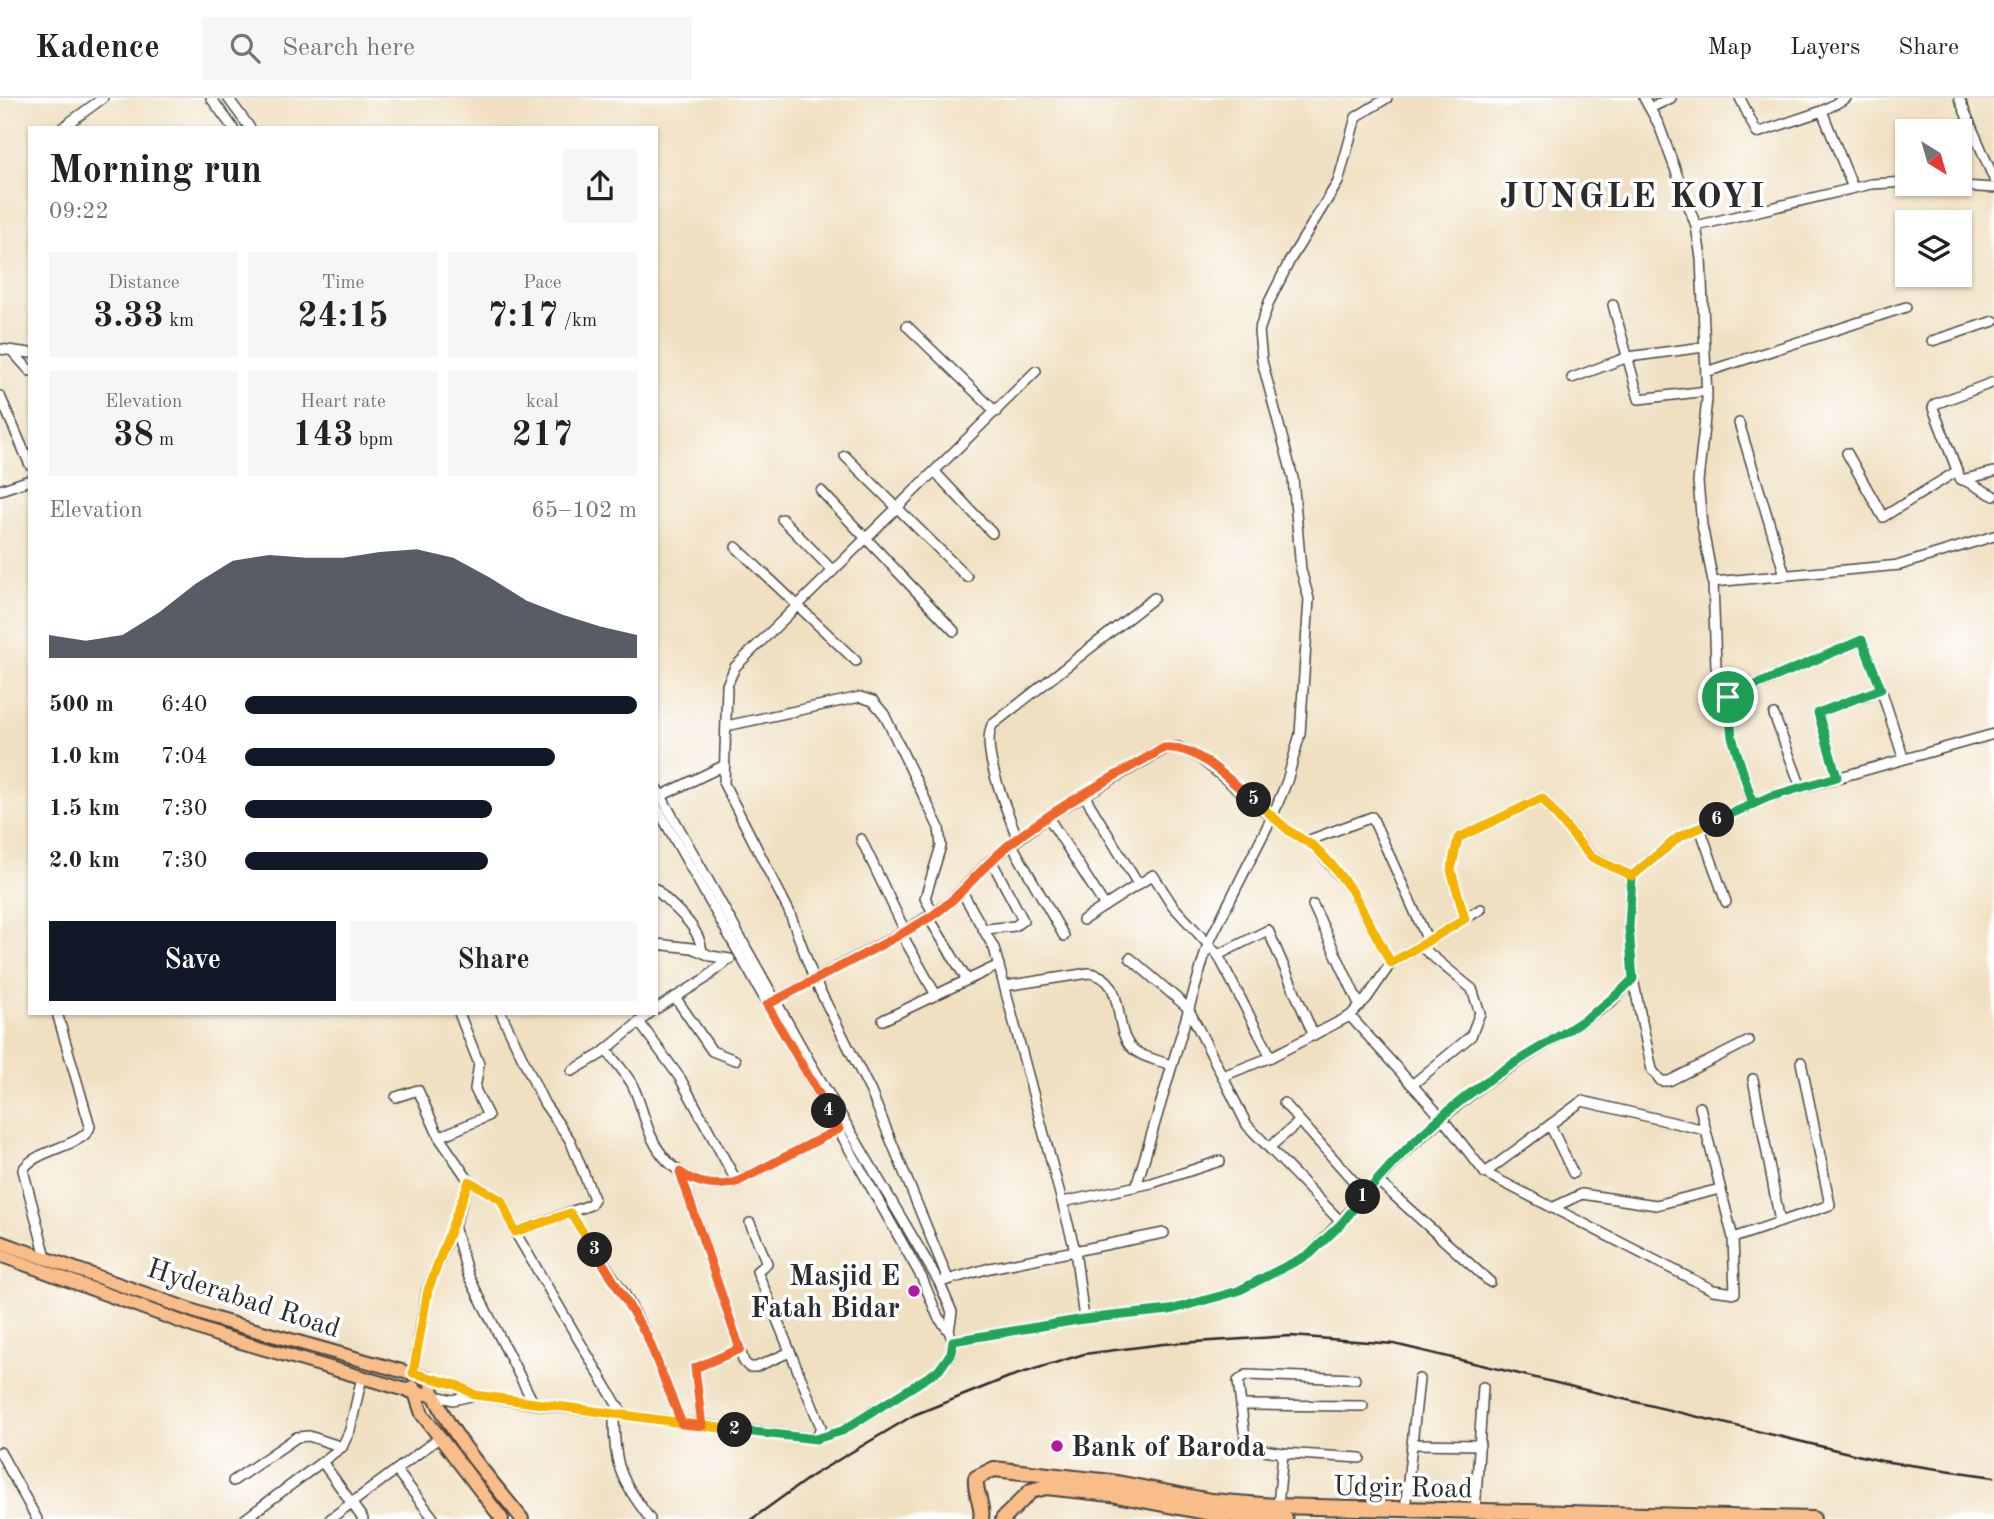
<!DOCTYPE html>
<meta charset="utf-8">
<style>
:root{--surface:#fff;--page:#f6f6f6;--text:#222;--muted:#767676;--line:#e0e0e0;--accent:#111827}
body{margin:0;font-family:"Old Standard TT",serif;background:var(--page);color:var(--text);height:100vh;display:flex;flex-direction:column;font-size:26px;white-space:nowrap}
*{box-sizing:border-box;margin:0}
p{font-size:23px;color:var(--muted)}
.icon{flex:none;width:38px;height:38px;fill:none;stroke:currentColor;stroke-width:2;stroke-linecap:round;stroke-linejoin:round}
.map{position:relative;flex:1;overflow:hidden}
.sheet{position:absolute;left:28px;top:28px;width:630px;height:889px;display:flex;flex-direction:column;background:var(--surface);border-radius:0px;box-shadow:0 2px 5px #0004}
.sheet>*{flex:none}
.needle{width:46px;rotate:143deg}
.fabs{position:absolute;left:1895px;top:21px;display:grid;gap:14px}
.fabs a{display:grid;place-items:center;width:77px;height:77px;border-radius:0px;background:var(--surface);box-shadow:0 2px 5px #0004;font-size:35px}
.pin{position:absolute;display:grid;place-items:center;width:60px;height:60px;color:#fff;margin:-30px;border:4px solid #fff;border-radius:50%;box-shadow:0 2px 7px #0007}
.km{position:absolute;width:35px;height:35px;margin:-18px;border-radius:50%;background:#222;color:#fff;font-size:19px;line-height:35px;text-align:center}
.round{display:grid;place-items:center;flex:none;width:74px;height:74px;border-radius:0px;background:var(--page)}
.head{display:flex;align-items:center;justify-content:space-between;height:119px;padding:0 21px}
h1{font-size:38px;font-weight:600;line-height:52px}
.metrics{display:grid;grid-template-columns:repeat(3,1fr);gap:10px;height:119px;padding:7px 21px}
.metrics div{display:grid;align-content:center;border-radius:0px;background:var(--page);text-align:center}
.metrics b{font-size:35px;font-weight:600}
.metrics small{font-size:19px;font-weight:400}
.metrics p{font-size:19px}
.chart{height:196px;padding:14px 21px}
.chart p{display:flex;justify-content:space-between}
.chart svg{width:100%;height:126px;margin-top:7px;fill:var(--accent);opacity:.7}
.button{display:flex;gap:14px;margin-top:auto;padding:14px 21px}
.button a{flex:1;height:80px;border-radius:0px;background:var(--accent);color:#fff;font-size:28px;font-weight:600;line-height:80px;text-align:center}
.button a+a{background:var(--page);color:var(--text)}
ul{padding:0 21px;list-style:none;font-size:23px}
li{display:grid;grid-template-columns:112px 84px 1fr;align-items:center;height:52px}
li i{height:18px;border-radius:9px;background:var(--accent)}
header{display:flex;align-items:center;gap:42px;box-sizing:border-box;height:98px;padding:0 35px;background:var(--surface);border-bottom:2px solid var(--line)}
header strong{font-size:33px}
nav{display:flex;gap:38px;margin-inline-start:auto;font-size:24px}
.search{width:490px;height:63px;background:var(--page);display:flex;align-items:center;gap:18px;box-sizing:border-box;padding:0 24px;border-radius:0px;color:var(--muted);font-size:26px}
.map>svg:first-child{display:block}
.lines{fill:none;stroke-linecap:round;stroke-linejoin:round}
.minor-casing{stroke:#494642;stroke-width:12}
.major-casing{stroke:#494642;stroke-width:16}
.highway-casing{stroke:#494642;stroke-width:18}
.minor{stroke:#fff;stroke-width:9}
.major{stroke:#f8bd89;stroke-width:12}
.highway{stroke:#f8bd89;stroke-width:14}
.rail{stroke:#2b2b2b;stroke-width:2.5}
.split-1-casing{stroke:#fff;stroke-width:14}
.split-2-casing{stroke:#fff;stroke-width:14}
.split-3-casing{stroke:#fff;stroke-width:14}
.split-4-casing{stroke:#fff;stroke-width:14}
.split-5-casing{stroke:#fff;stroke-width:14}
.split-6-casing{stroke:#fff;stroke-width:14}
.split-7-casing{stroke:#fff;stroke-width:14}
.split-1{stroke:#22a559;stroke-width:9}
.split-2{stroke:#22a559;stroke-width:9}
.split-3{stroke:#f5b400;stroke-width:9}
.split-4{stroke:#f0652b;stroke-width:9}
.split-5{stroke:#f0652b;stroke-width:9}
.split-6{stroke:#f5b400;stroke-width:9}
.split-7{stroke:#22a559;stroke-width:9}
.poi-dot{fill:#b5179e;stroke:#fff;stroke-width:2.5}
.labels{text-anchor:middle;stroke-width:7;stroke-linejoin:round;paint-order:stroke}
.poi-label{font-size:28px;font-weight:bold;fill:#2b2b2b;stroke:#fff;text-anchor:end}
.street-label{font-size:28px;fill:#2b2b2b;stroke:#fff}
.district-label{font-size:35px;font-weight:bold;letter-spacing:2px;fill:#2b2b2b;stroke:#fff}
</style>
<header>
<strong>Kadence</strong>
<div class="search"><svg class="icon" aria-label="search" viewBox="0 0 24 24"><circle cx="10" cy="10" r="6"/><path d="M15 15l6 6"/></svg>Search here</div>
<nav><a>Map</a><a>Layers</a><a>Share</a></nav>
</header>
<div class="map">
<svg width="1994" height="1421" viewBox="0 0 1994 1421">
<rect width="100%" height="100%" fill="#fff"/>
<filter id="ink" filterUnits="userSpaceOnUse"><feTurbulence type="fractalNoise" baseFrequency=".0143" numOctaves="2"/><feDisplacementMap in="SourceGraphic" scale="14" xChannelSelector="R" yChannelSelector="G"/><feConvolveMatrix kernelMatrix="1 2 1 2 8 2 1 2 1" color-interpolation-filters="sRGB"/></filter>
<filter id="wash" filterUnits="userSpaceOnUse"><feTurbulence type="fractalNoise" baseFrequency=".00686" numOctaves="4" result="noise"/><feDisplacementMap in="SourceGraphic" scale="28" xChannelSelector="R" yChannelSelector="G"/><feGaussianBlur stdDeviation="1.57" result="paint"/><feColorMatrix in="noise" values="0 0 0 0 0 0 0 0 0 0 0 0 0 0 0 0 0 1.4 0 .05"/><feComposite in="paint" operator="in"/></filter>
<g filter="url(#wash)">
<rect width="100%" height="100%" fill="#f0e0c1"/>
</g>
<g filter="url(#ink)">
<g class="lines">
<defs>
<g id="minor">
<path d="M211,0L233,30"/>
<path d="M228,0L250,30"/>
<path d="M1644,0L1659,27L1696,128L1701,160L1707,301L1698,384L1702,427L1713,484L1716,569L1728,594L1732,639L1753,706"/>
<path d="M1740,0L1757,35L1822,13L1846,0"/>
<path d="M1959,0L1994,81"/>
<path d="M1650,10L1671,0"/>
<path d="M1822,13L1853,90"/>
<path d="M62,30L103,0"/>
<path d="M1931,86L1994,90"/>
<path d="M1696,128L1871,86L1908,84"/>
<path d="M1613,207L1639,301L1707,293"/>
<path d="M907,228L996,314"/>
<path d="M1932,243L1994,223"/>
<path d="M0,251L30,255"/>
<path d="M13,254L30,273"/>
<path d="M1706,274L1906,209"/>
<path d="M1572,280L1628,259L1704,249"/>
<path d="M1994,284L1935,306L1933,310L1960,380L1994,398"/>
<path d="M0,298L30,367"/>
<path d="M1739,325L1785,477"/>
<path d="M1847,355L1883,419L1957,373"/>
<path d="M845,358L967,479"/>
<path d="M935,374L992,435"/>
<path d="M1961,382L1994,374"/>
<path d="M0,392L30,382"/>
<path d="M821,393L954,533"/>
<path d="M782,421L833,473"/>
<path d="M736,449L856,563"/>
<path d="M1713,484L1900,467L1994,438"/>
<path d="M1881,591L1903,659"/>
<path d="M1729,599L1862,542L1881,591L1818,615L1837,679"/>
<path d="M1774,617L1801,689"/>
<path d="M726,628L860,599L873,603L884,616L939,730L941,748L925,800L934,816"/>
<path d="M1084,697L1138,786"/>
<path d="M661,698L725,667"/>
<path d="M656,708L922,1180L938,1219L949,1233"/>
<path d="M1048,719L1105,808"/>
<path d="M1700,730L1726,804"/>
<path d="M1017,740C1008,713 980,653 992,627L1154,500"/>
<path d="M1307,743L1372,719L1428,843"/>
<path d="M1011,745L1064,838"/>
<path d="M656,791C673,810 699,826 702,853"/>
<path d="M962,794L994,850L1075,1152L1084,1221"/>
<path d="M1313,807L1360,908"/>
<path d="M929,820L967,882"/>
<path d="M1465,821L1451,772L1458,740L1542,700L1592,759L1632,778"/>
<path d="M1083,822L1153,777L1173,808L1218,857L1268,832L1314,938"/>
<path d="M986,831L1015,828L1023,822L991,762"/>
<path d="M905,833L949,805L991,762L1053,715L1165,651L1178,649L1201,661L1289,733L1315,749L1352,793L1391,865L1367,900L1350,918L1442,1020L1485,1075L1713,1192L1735,1195L1733,1140L1700,1009"/>
<path d="M901,835L936,897"/>
<path d="M656,846L692,850L711,858L730,861"/>
<path d="M1218,857L1271,959L1350,918"/>
<path d="M1130,860L1188,910L1247,1027L1342,1125"/>
<path d="M1391,865L1481,811"/>
<path d="M1633,881L1652,972L1661,983H1669L1749,943"/>
<path d="M1005,888L1089,875C1127,880 1112,926 1130,948C1139,959 1158,962 1171,967"/>
<path d="M675,899L712,953L735,962"/>
<path d="M772,904L905,833L861,741"/>
<path d="M656,911L705,881L727,862"/>
<path d="M459,915L479,966L475,991L488,1018L439,1039L469,1083L454,1128L468,1177L534,1306"/>
<path d="M501,915L544,1005L570,1042L594,1101L590,1107L515,1134L623,1317"/>
<path d="M883,922L999,867"/>
<path d="M639,924L680,980L737,1084"/>
<path d="M606,952C615,963 625,974 632,986C641,1004 644,1024 653,1042C668,1073 704,1095 737,1084L839,1031"/>
<path d="M572,973L601,956L650,915"/>
<path d="M1223,978L1271,959"/>
<path d="M1753,981L1780,1124"/>
<path d="M1412,987L1471,938L1480,915L1472,891L1420,848"/>
<path d="M396,999L418,992L439,1039"/>
<path d="M1284,1005L1365,1096"/>
<path d="M1550,1027L1573,1075"/>
<path d="M1271,1048L1299,1024"/>
<path d="M681,1075L744,1264L749,1269H756L790,1254"/>
<path d="M1485,1075L1582,1003L1705,1032"/>
<path d="M469,1083L501,1102L515,1134"/>
<path d="M1378,1083L1490,1184"/>
<path d="M1136,1089L1208,846L1273,717L1287,683L1300,636L1309,501L1301,472L1293,380L1262,263L1259,233L1269,204L1290,162L1338,84L1356,19L1387,0"/>
<path d="M1063,1104L1152,1085L1220,1063"/>
<path d="M1552,1110L1582,1096L1656,1107L1720,1091"/>
<path d="M570,1115L624,1195L647,1238L682,1326"/>
<path d="M750,1125L767,1165L757,1173L821,1329L816,1341"/>
<path d="M1733,1140L1830,1107L1801,964"/>
<path d="M46,1159L23,1072C34,1051 87,1048 90,1028L57,915"/>
<path d="M948,1181L871,994L814,881L789,813L724,686L727,587L735,569L1036,273"/>
<path d="M944,1183L990,1170L1164,1135"/>
<path d="M953,1243L1084,1221L1170,1212L1238,1193L1310,1156L1402,1057L1442,1020L1484,986L1609,906L1633,881L1629,829L1632,778L1679,739L1769,699L1994,636"/>
<path d="M413,1275L427,1192L454,1128"/>
<path d="M430,1281L457,1287L475,1297L534,1306L816,1341L842,1333L939,1272L951,1255L953,1243L949,1233L952,1214L939,1184L811,966L656,689"/>
<path d="M1355,1281L1246,1277L1238,1283L1245,1340L1251,1350L1283,1355L1360,1360"/>
<path d="M433,1297L453,1302L475,1297"/>
<path d="M1241,1307L1363,1308"/>
<path d="M614,1316C614,1368 619,1379 650,1421"/>
<path d="M702,1328L695,1270L740,1251"/>
<path d="M1412,1346L1480,1347"/>
<path d="M0,1354L37,1421"/>
<path d="M323,1365L363,1421"/>
<path d="M396,1372L434,1421"/>
<path d="M233,1383L297,1339L309,1338L342,1349"/>
<path d="M1278,1408L1283,1355"/>
<path d="M1405,1412L1419,1281"/>
<path d="M1475,1414L1483,1289"/>
<path d="M245,1421L342,1349L350,1332L362,1279"/>
<path d="M330,1421L439,1340"/>
</g>
<g id="major">
<path d="M0,1144L216,1221L430,1281C436,1322 495,1386 522,1421"/>
<path d="M0,1157L217,1237L413,1294L433,1297"/>
<path d="M413,1289L422,1316L502,1421"/>
</g>
<g id="highway">
<path d="M981,1421C984,1406 974,1395 976,1380L994,1371L1112,1384L1211,1403L1275,1408L1813,1421"/>
<path d="M1003,1421L1031,1393L1046,1389L1111,1396L1210,1415L1285,1421"/>
</g>
</defs>
<use href="#minor" class="minor-casing"/>
<use href="#major" class="major-casing"/>
<use href="#highway" class="highway-casing"/>
<use href="#minor" class="minor"/>
<use href="#major" class="major"/>
<use href="#highway" class="highway"/>
<path class="rail" d="M752,1421L813,1377L914,1317L1009,1279L1084,1256L1163,1246L1291,1238L1394,1246L1882,1363L1994,1379"/>
</g>
</g>
<g class="lines" filter="url(#ink)">
<defs>
<path id="split-1" d="M1363,1099C1398,1057 1440,1017 1484,985C1534,950 1591,925 1633,881L1629,829L1632,778L1679,739L1753,706L1732,639L1728,599"/>
<path id="split-2" d="M735,1332L816,1341L842,1333L939,1272L951,1255L953,1243L1084,1221L1170,1212L1238,1193L1310,1156L1342,1125L1363,1099"/>
<path id="split-3" d="M595,1152L570,1115L515,1134L501,1102L469,1083L428,1192L413,1275L457,1287L475,1297L735,1332"/>
<path id="split-4" d="M595,1152L647,1238L682,1326L702,1328L695,1270L740,1251L680,1074C696,1086 718,1090 737,1084L839,1031L829,1013"/>
<path id="split-5" d="M829,1013L767,907C820,878 876,852 927,821C960,801 981,769 1010,746C1057,708 1112,680 1164,650C1197,646 1229,683 1254,702"/>
<path id="split-6" d="M1254,702L1289,733L1315,749L1331,766L1352,793L1391,865L1465,821L1451,772L1458,740L1542,700L1591,759L1632,778L1679,739L1717,722"/>
<path id="split-7" d="M1717,722L1769,699L1837,679L1818,615L1881,591L1862,542L1728,599"/>
</defs>
<use href="#split-1" class="split-1-casing"/>
<use href="#split-2" class="split-2-casing"/>
<use href="#split-3" class="split-3-casing"/>
<use href="#split-4" class="split-4-casing"/>
<use href="#split-5" class="split-5-casing"/>
<use href="#split-6" class="split-6-casing"/>
<use href="#split-7" class="split-7-casing"/>
<use href="#split-1" class="split-1"/>
<use href="#split-2" class="split-2"/>
<use href="#split-3" class="split-3"/>
<use href="#split-4" class="split-4"/>
<use href="#split-5" class="split-5"/>
<use href="#split-6" class="split-6"/>
<use href="#split-7" class="split-7"/>
</g>
<g class="poi-dot">
<circle cx="914" cy="1193" r="7"/>
<circle cx="1057" cy="1348" r="7"/>
</g>
<g class="labels">
<g class="poi-label">
<text x="900" y="1187">Masjid E<tspan x="900" dy="32">Fatah Bidar</tspan></text>
<text x="1071" y="1358" text-anchor="start">Bank of Baroda</text>
</g>
<g class="street-label">
<text transform="translate(244 1199) rotate(18)" y="10">Hyderabad Road</text>
<text transform="translate(1403 1388) rotate(1)" y="10">Udgir Road</text>
</g>
<g class="district-label">
<text x="1633" y="109">JUNGLE KOYI</text>
</g>
</g>
</svg>
<div class="fabs">
<a><svg class="needle" viewBox="-14 -14 28 28"><path d="M0-13l5 13h-10z" fill="#e53935"/><path d="M0 13l5-13h-10z" fill="#767676"/></svg></a>
<a><svg class="icon" aria-label="layers" viewBox="0 0 24 24"><path d="M12 4l9 5-9 5-9-5zM3 14l9 5 9-5"/></svg></a>
</div>
<div class="pin" style="left:1728px;top:599px;background:#1e9e55"><svg class="icon" aria-label="arrive" viewBox="0 0 24 24"><path d="M6 21V4h12l-3 4 3 4H6"/></svg></div>
<b class="km" style="left:1363px;top:1099px">1</b>
<b class="km" style="left:735px;top:1332px">2</b>
<b class="km" style="left:595px;top:1152px">3</b>
<b class="km" style="left:829px;top:1013px">4</b>
<b class="km" style="left:1254px;top:702px">5</b>
<b class="km" style="left:1717px;top:722px">6</b>
<section class="sheet">
<div class="head"><div><h1>Morning run</h1><p>09:22</p></div><a class="round"><svg class="icon" aria-label="share" viewBox="0 0 24 24"><path d="M12 15V3M7 8l5-5 5 5M5 13v7h14v-7"/></svg></a></div>
<div class="metrics">
<div><p>Distance</p><b>3.33<small> km</small></b></div>
<div><p>Time</p><b>24:15</b></div>
<div><p>Pace</p><b>7:17<small> /km</small></b></div>
</div>
<div class="metrics">
<div><p>Elevation</p><b>38<small> m</small></b></div>
<div><p>Heart rate</p><b>143<small> bpm</small></b></div>
<div><p>kcal</p><b>217</b></div>
</div>
<div class="chart"><p><span>Elevation</span>65–102 m</p>
<svg viewBox="0 0 160 44" preserveAspectRatio="none"><path d="M0 44V36L10 38L20 36L30 28L40 18L50 10L60 8L70 9L80 9L90 7L100 6L110 9L120 16L130 24L140 29L150 33L160 36V44z"/></svg>
</div>
<ul>
<li><b>500 m</b>6:40<i style="width:100%"></i></li>
<li><b>1.0 km</b>7:04<i style="width:79%"></i></li>
<li><b>1.5 km</b>7:30<i style="width:63%"></i></li>
<li><b>2.0 km</b>7:30<i style="width:62%"></i></li>
</ul>
<div class="button"><a>Save</a><a>Share</a></div>
</section>
</div>
